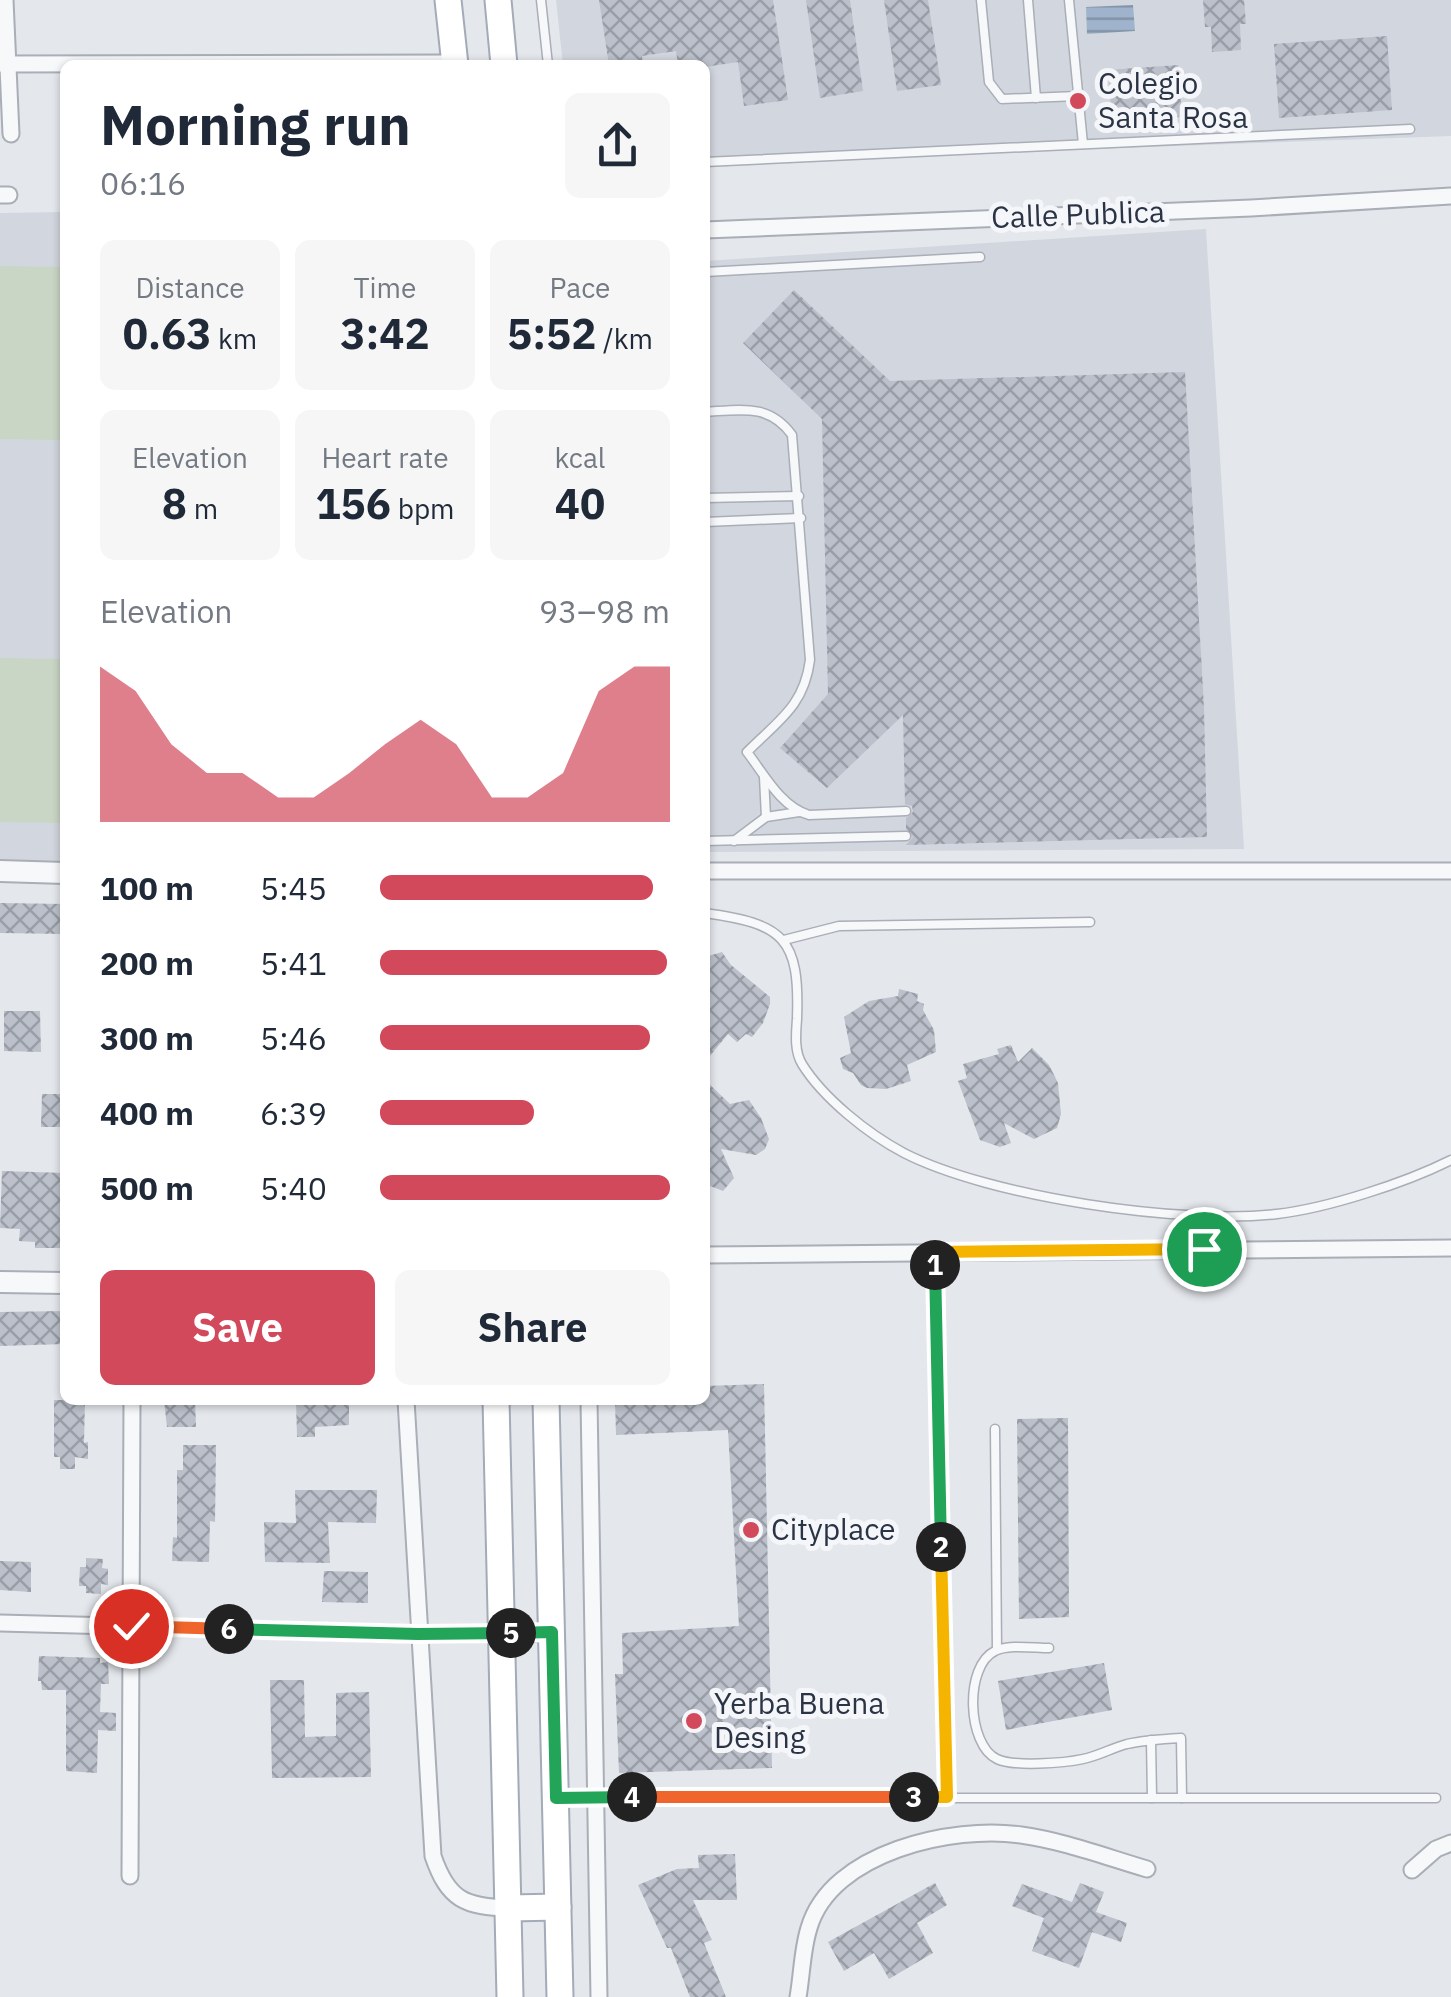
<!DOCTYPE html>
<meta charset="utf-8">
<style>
:root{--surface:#fff;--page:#f6f6f7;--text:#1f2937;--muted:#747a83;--accent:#d1495b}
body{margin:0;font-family:"IBM Plex Sans",sans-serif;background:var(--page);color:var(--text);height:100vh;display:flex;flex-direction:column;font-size:38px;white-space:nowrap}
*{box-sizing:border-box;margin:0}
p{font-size:32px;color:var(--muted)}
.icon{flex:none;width:55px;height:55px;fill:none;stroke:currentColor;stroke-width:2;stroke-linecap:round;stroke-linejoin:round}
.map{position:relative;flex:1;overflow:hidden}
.drawer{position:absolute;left:60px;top:60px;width:650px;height:1345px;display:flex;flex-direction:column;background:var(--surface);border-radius:15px;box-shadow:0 2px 8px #0004}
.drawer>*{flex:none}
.pin{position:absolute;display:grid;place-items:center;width:85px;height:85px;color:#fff;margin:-42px;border:5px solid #fff;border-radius:50%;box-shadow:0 2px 10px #0007}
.km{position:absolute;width:50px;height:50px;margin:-25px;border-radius:50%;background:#222;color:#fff;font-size:28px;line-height:50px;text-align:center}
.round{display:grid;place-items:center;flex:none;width:105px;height:105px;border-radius:15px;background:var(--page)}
.headline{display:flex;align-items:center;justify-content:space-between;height:170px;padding:0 40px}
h1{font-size:55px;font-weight:800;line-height:75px}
.stats{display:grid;grid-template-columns:repeat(3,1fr);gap:15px;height:170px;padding:10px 40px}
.stats div{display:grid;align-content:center;border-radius:15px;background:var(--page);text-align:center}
.stats b{font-size:42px;font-weight:800}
.stats small{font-size:28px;font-weight:400}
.stats p{font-size:28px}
.chart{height:280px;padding:20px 40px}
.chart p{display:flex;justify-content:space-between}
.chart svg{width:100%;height:180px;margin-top:10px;fill:var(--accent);opacity:.7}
.button{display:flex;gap:20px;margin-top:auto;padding:20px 40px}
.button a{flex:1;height:115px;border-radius:15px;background:var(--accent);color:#fff;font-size:40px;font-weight:800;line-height:115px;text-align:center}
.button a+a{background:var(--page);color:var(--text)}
ul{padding:0 40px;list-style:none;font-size:32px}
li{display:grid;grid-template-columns:160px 120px 1fr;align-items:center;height:75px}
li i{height:25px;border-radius:12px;background:var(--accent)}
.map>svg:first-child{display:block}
.built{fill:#d2d6de}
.green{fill:#c9d6c5}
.water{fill:url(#water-rules)}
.building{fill:url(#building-cross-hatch)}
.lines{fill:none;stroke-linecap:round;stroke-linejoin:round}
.service-casing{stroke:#a9aeb7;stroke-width:11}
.minor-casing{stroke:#a9aeb7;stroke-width:19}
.tertiary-casing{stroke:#a9aeb7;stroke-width:24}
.primary-casing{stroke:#a3abb8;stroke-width:29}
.service{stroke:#f7f8fa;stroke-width:8}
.minor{stroke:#f7f8fa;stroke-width:15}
.tertiary{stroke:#f7f8fa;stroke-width:20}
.primary{stroke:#fff;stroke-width:25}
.split-1-casing{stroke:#fff;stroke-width:20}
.split-2-casing{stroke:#fff;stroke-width:20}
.split-3-casing{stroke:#fff;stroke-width:20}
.split-4-casing{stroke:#fff;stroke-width:20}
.split-5-casing{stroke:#fff;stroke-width:20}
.split-6-casing{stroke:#fff;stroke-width:20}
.split-7-casing{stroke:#fff;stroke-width:20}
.split-1{stroke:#f5b400;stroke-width:12}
.split-2{stroke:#22a559;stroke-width:12}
.split-3{stroke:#f5b400;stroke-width:12}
.split-4{stroke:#f0652b;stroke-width:12}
.split-5{stroke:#22a559;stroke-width:12}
.split-6{stroke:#22a559;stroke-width:12}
.split-7{stroke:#f0652b;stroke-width:12}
.poi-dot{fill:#d1495b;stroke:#f4f6f9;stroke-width:4}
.labels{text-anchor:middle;stroke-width:10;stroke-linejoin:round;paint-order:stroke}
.poi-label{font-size:30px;fill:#2b3445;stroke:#f4f6f9;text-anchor:start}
.street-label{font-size:30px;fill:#2b3445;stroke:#f4f6f9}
</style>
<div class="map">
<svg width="1451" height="1997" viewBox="0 0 1451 1997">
<defs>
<pattern id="water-rules" width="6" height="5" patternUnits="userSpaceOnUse" patternTransform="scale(2.5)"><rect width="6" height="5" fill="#9fb4cc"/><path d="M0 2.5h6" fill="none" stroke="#8293a7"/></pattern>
<pattern id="building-cross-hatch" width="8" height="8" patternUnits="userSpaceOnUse" patternTransform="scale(2.5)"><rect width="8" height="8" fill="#bbc0ca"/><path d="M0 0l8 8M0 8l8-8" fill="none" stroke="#989da6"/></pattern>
</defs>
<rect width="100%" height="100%" fill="#e4e7ec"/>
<g class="built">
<path d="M556,0H1451V136L705,163V65H563Z"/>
<path d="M65,212V873L0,872V213Z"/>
<path d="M1206,229L1244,849L705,852V261Z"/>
</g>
<g class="green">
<path d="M0,266L65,267V440L0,439Z"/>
<path d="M0,658L65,659V823L0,822Z"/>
</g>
<path class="water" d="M1133,5L1135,31L1087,34L1086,7Z"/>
<g class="building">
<path d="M599,0H773L788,100L744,106L738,62L705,67L678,65L676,51L642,56L643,65H609Z"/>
<path d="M806,0H850L863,91L820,98Z"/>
<path d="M884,0H928L941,85L897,91Z"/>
<path d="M1203,0H1244L1246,24H1240L1241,50L1212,52L1211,27H1205Z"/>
<path d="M1387,36L1392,110L1279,118L1274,44Z"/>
<path d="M1178,65L1182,117L1112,121L1108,70Z"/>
<path d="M794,290L890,381L1185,372L1204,708L1207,837L906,845L913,837L906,829V818L913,812L912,806L905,804L903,715L827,788L780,748L828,694L822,419L743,343Z"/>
<path d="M0,903L65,904V934L0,933Z"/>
<path d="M722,952L731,965L770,997V1004L763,1023L752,1037L746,1034L737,1042L728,1034L705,1062V957Z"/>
<path d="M899,989L918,994L917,1001L924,1004L923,1010L934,1030L936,1052L907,1065L911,1081L886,1089L867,1088L861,1085L853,1073L843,1069L840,1058L851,1053L844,1017L869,1001L898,996Z"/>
<path d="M4,1011H40L41,1052L4,1051Z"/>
<path d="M1011,1045L1018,1062L1032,1048L1049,1065L1058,1083L1061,1114L1057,1128L1034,1139L1004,1123L1011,1143L1000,1147L980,1140L958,1081L967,1078L963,1064L999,1054L997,1049Z"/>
<path d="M705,1080L730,1104L749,1100L761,1118L769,1139L765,1149L756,1155L721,1149L734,1178L723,1191L705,1184Z"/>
<path d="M42,1094H65V1127H41Z"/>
<path d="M2,1171L65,1173V1248H35V1242L19,1241L20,1229L0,1228Z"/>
<path d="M65,1311V1344L0,1346V1312Z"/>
<path d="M764,1384L772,1768L619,1773L615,1674H623L622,1633L739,1626L728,1430L616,1435L615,1400H705V1386Z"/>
<path d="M54,1400H85L84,1443L88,1442V1459L75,1457V1469H60V1457H54Z"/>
<path d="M164,1400H195L196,1427H167Z"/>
<path d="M296,1400H349V1425L315,1427V1437H297Z"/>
<path d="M1068,1418L1069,1617L1019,1619L1017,1419Z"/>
<path d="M183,1445H216L215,1522L210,1521L209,1562L172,1561L173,1537L177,1538V1470H183Z"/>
<path d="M295,1490H377L376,1523L328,1522L330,1563L265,1562L264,1522L296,1523Z"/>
<path d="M86,1558L103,1559L102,1568L108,1569V1585L101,1584V1594L86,1593V1586H79L80,1567H86Z"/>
<path d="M0,1561L31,1562V1592L0,1590Z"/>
<path d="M324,1571L368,1572V1603L322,1602Z"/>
<path d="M39,1656L100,1658V1663L108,1662L109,1684H101L100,1712L116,1713V1731L98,1730L97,1773L66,1771V1690H42L41,1681H38Z"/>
<path d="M1104,1663L1112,1710L1006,1730L998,1681Z"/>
<path d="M270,1680H304L305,1737L336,1736V1693L369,1692L371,1777L272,1778Z"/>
<path d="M735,1854L737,1900H693L712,1940L704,1943L726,1997H690L671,1948H667L638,1885L677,1869L699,1868L698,1855Z"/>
<path d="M935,1883L947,1905L917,1923L933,1953L889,1979L874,1953L844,1971L828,1942Z"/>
<path d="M1080,1883L1104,1892L1096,1912L1127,1923L1121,1942L1092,1932L1079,1968L1032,1951L1044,1918L1012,1906L1022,1884L1072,1902Z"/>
</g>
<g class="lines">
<defs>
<g id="service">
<path d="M541,0L548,65"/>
<path d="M981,0L989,82L1002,99L1078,96"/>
<path d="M1028,0L1036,98"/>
<path d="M1069,0L1083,144"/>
<path d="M705,162L1410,129"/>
<path d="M705,272L980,257"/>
<path d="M705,412C740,410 769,403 792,435L810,660C804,706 779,720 747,752C764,774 781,807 809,815L906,811"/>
<path d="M705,498L799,496"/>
<path d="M705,522L801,518"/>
<path d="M764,777L766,817"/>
<path d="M705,841L906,836"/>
<path d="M734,841L766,817L799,812"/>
<path d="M705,913C784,924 800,938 797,1019C796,1033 794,1051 802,1064C823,1098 868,1134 904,1153C990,1197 1181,1225 1277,1214C1328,1208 1405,1183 1451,1160"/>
<path d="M784,940L839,926L1090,922"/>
<path d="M935,1252L947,1797"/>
<path d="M995,1429L997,1649"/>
<path d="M1049,1648C1034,1648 1008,1644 995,1651C964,1666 967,1745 997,1759C1013,1767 1065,1763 1083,1759C1098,1756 1112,1748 1127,1744C1145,1740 1163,1739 1181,1738L1182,1798"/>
<path d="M1151,1740L1152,1798"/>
<path d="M560,1798H1436"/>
</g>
<g id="minor">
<path d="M5,0L11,134"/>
<path d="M0,64L455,63"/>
<path d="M0,195H9"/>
<path d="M705,230L1251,208L1451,196"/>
<path d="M705,871H1451"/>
<path d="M705,1255L1451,1248"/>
<path d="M406,1400L433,1856C448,1900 465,1907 510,1908"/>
<path d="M589,1400L599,1997"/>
<path d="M0,1623L418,1634L552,1633"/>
<path d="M1412,1870L1436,1849L1451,1843"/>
<path d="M130,1876L132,1400"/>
<path d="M798,1997C802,1975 802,1950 809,1928C831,1852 953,1825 1021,1835C1064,1841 1106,1857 1147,1869"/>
</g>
<g id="tertiary">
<path d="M0,871L65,873"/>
<path d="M0,1282L65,1283"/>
</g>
<g id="primary">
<path d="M448,0L455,65"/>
<path d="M498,0L504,65"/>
<path d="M496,1400L510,1997"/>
<path d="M546,1400L560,1997"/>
<path d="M510,1908L558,1907"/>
</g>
</defs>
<use href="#service" class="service-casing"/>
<use href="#minor" class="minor-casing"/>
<use href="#tertiary" class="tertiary-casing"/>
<use href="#primary" class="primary-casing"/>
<use href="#service" class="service"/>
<use href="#minor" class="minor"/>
<use href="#tertiary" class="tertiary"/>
<use href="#primary" class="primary"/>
</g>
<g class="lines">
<defs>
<path id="split-1" d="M935,1265V1252L1204,1249"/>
<path id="split-2" d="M935,1265L941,1547"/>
<path id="split-3" d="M914,1797H947L941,1547"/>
<path id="split-4" d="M632,1797H914"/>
<path id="split-5" d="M511,1633L552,1632L556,1798L632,1797"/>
<path id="split-6" d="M229,1629L418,1634L511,1633"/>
<path id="split-7" d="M131,1626L229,1629"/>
</defs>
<use href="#split-1" class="split-1-casing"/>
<use href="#split-2" class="split-2-casing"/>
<use href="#split-3" class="split-3-casing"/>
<use href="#split-4" class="split-4-casing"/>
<use href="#split-5" class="split-5-casing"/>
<use href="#split-6" class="split-6-casing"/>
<use href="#split-7" class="split-7-casing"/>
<use href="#split-1" class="split-1"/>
<use href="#split-2" class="split-2"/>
<use href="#split-3" class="split-3"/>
<use href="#split-4" class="split-4"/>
<use href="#split-5" class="split-5"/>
<use href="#split-6" class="split-6"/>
<use href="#split-7" class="split-7"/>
</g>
<g class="poi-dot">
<circle cx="1078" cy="101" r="10"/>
<circle cx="751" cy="1530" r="10"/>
<circle cx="694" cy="1721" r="10"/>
</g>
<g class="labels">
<g class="poi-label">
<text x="1098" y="94">Colegio<tspan x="1098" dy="34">Santa Rosa</tspan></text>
<text x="771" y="1540">Cityplace</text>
<text x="714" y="1714">Yerba Buena<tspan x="714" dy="34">Desing</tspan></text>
</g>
<g class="street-label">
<text transform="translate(1078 215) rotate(-2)" y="10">Calle Publica</text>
</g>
</g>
</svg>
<div class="pin" style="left:1204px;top:1249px;background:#1e9e55"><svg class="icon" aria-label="arrive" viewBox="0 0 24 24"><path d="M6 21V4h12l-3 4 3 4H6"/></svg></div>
<div class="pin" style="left:131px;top:1626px;background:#d93025"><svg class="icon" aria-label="check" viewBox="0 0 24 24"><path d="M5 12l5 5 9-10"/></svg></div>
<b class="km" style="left:935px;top:1265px">1</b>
<b class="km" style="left:941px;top:1547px">2</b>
<b class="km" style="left:914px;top:1797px">3</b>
<b class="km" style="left:632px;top:1797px">4</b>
<b class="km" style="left:511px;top:1633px">5</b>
<b class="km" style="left:229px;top:1629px">6</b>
<section class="drawer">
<div class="headline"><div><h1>Morning run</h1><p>06:16</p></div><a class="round"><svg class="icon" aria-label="share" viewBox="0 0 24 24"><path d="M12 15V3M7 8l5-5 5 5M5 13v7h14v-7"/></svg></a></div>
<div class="stats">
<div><p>Distance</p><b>0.63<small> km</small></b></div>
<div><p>Time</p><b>3:42</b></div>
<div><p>Pace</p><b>5:52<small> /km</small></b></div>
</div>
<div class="stats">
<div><p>Elevation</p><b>8<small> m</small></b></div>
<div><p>Heart rate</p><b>156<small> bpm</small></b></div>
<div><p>kcal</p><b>40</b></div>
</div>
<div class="chart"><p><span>Elevation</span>93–98 m</p>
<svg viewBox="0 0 160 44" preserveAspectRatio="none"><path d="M0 44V6L10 12L20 25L30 32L40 32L50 38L60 38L70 32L80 25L90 19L100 25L110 38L120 38L130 32L140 12L150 6L160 6V44z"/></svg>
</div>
<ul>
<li><b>100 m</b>5:45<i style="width:94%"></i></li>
<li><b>200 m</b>5:41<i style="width:99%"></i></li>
<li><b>300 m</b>5:46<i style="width:93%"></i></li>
<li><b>400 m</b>6:39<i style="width:53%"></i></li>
<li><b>500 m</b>5:40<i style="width:100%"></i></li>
</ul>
<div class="button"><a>Save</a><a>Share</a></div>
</section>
</div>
